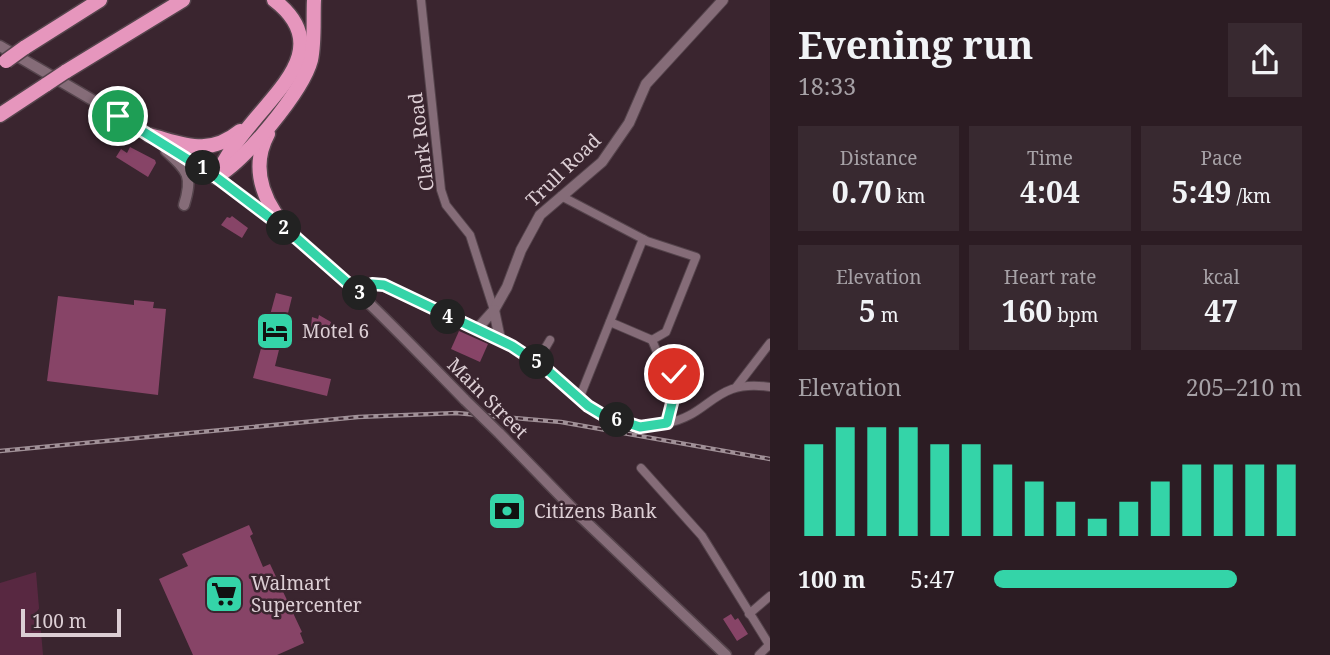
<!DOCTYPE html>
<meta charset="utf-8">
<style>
:root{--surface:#2c1c23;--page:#382930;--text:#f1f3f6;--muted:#a6a1a6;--accent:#34d4a8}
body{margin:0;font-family:"Noto Serif",serif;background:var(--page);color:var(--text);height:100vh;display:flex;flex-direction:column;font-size:26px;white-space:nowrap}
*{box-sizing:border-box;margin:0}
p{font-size:23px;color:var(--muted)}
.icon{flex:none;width:38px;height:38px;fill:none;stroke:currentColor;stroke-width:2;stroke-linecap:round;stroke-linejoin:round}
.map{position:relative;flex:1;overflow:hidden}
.details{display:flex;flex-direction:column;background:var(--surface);width:560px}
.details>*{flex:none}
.scale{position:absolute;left:21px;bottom:18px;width:100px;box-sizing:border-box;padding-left:7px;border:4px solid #dcced4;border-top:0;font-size:19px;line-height:24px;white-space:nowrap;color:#dcced4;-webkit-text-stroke:5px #3a252f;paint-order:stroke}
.pin{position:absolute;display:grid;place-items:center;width:60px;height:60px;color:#fff;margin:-30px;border:4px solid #fff;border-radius:50%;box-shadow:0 2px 7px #0007}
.km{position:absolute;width:35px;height:35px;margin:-18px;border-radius:50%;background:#222;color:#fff;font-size:19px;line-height:35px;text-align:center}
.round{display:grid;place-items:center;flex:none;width:74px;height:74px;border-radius:0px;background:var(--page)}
.summary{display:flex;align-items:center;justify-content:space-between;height:119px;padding:0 28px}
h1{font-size:38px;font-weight:700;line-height:52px}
.metrics{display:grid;grid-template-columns:repeat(3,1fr);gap:10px;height:119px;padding:7px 28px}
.metrics div{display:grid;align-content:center;border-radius:0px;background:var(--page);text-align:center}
.metrics b{font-size:30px;font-weight:700}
.metrics small{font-size:19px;font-weight:400}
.metrics p{font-size:19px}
.chart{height:196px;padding:14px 28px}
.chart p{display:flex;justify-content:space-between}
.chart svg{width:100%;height:126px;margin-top:7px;stroke:var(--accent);stroke-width:6}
ul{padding:0 28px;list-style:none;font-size:23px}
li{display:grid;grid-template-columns:112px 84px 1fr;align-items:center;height:52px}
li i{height:18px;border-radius:9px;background:var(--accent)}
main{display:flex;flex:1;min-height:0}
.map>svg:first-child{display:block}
.green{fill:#582841}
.building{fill:#874467}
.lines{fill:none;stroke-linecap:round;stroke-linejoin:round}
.minor-casing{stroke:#55444c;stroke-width:10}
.tertiary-casing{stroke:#55444c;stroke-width:12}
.secondary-casing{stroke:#55444c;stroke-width:13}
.motorway-casing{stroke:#55444c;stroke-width:17}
.minor{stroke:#856c78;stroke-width:8}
.tertiary{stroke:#856c78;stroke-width:10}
.secondary{stroke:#856c78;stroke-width:10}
.motorway{stroke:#e696bd;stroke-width:14}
.rail-casing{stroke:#a09097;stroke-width:4.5}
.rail{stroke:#3a252f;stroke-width:2;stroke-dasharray:5;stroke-linecap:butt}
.secondary-bridge-casing{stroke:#55444c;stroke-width:13;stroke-linecap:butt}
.motorway-bridge-casing{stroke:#55444c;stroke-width:17;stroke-linecap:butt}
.secondary-bridge{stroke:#856c78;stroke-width:10}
.motorway-bridge{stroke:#e696bd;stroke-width:14}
.route-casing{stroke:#fff;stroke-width:14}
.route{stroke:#34d4a8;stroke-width:9}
.labels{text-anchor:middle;stroke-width:5;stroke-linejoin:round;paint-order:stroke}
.street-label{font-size:19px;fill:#dcced4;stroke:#3a252f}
.poi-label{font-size:19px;fill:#dcced4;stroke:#3a252f;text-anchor:start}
</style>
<main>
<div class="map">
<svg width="770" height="655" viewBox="0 0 770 655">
<rect width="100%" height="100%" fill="#3a252f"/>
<path class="green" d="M36,572L43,655H0V583Z"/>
<g class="building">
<path d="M130,147L155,160L156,163L148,177L116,157L121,149L127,153Z"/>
<path d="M232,216L248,228L242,238L221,225L227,217L230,218Z"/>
<path d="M276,293L292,297L275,366L331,379L327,396L253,378Z"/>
<path d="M58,296L134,305V300L154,302L153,308L166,309L158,395L47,381Z"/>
<path d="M319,315L331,322L325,339L310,336L312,317L318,319Z"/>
<path d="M459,331L488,344L480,362L451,349Z"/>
<path d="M505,499L519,513L517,515L524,522L520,526L513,519L509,523L495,509Z"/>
<path d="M249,525L253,534L250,536L263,567L270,564L302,632L300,633L304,643L277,655H193L159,579L188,566L182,554Z"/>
<path d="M731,614L735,620L738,618L748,634L737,641L723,619Z"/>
</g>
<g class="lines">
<defs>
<g id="minor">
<path d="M421,0L441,190L446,205L470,235L494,310"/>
<path d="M561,196L647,241L696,257L666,332L652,340"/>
<path d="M610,322L652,340"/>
<path d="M477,329C501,341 526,352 547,369C589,402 606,434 667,423C711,415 714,378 770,387"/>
<path d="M652,340L657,352L674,374L673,399L667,423"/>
<path d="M537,362L550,340"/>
<path d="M737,386L770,343"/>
<path d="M579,399L643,239"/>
<path d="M641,468L702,536L770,646"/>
<path d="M749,614L770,596"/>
<path d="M759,655L769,645"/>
</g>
<g id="tertiary">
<path d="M361,294L371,285L380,284L477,329L494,310L507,287L521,250L540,215L602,162L629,123L646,84L723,0"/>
<path d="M494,310L500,339"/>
</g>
<g id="secondary">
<path d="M0,46C101,105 205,162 296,237C356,287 410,344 465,400"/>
<path d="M166,151C188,171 193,176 184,205"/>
<path d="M499,433L582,518L726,655"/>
</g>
<g id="motorway">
<path d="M24,48L100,0"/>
<path d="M65,72L183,0"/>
<path d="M0,115L47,84"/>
<path d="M268,134C248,171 266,208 294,236"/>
<path d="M149,135C184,144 208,157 240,131"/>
<path d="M217,176C226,154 241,136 256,118C286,82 329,42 274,0"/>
<path d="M216,177C244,162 303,91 311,60C315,41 313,19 314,0"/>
</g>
</defs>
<use href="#minor" class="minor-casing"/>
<use href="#tertiary" class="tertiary-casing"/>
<use href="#secondary" class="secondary-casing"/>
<use href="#motorway" class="motorway-casing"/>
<use href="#minor" class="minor"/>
<use href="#tertiary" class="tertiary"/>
<use href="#secondary" class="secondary"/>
<use href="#motorway" class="motorway"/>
<defs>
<path id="rail" d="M0,451L358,417L456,413L561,422L770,459"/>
</defs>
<use href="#rail" class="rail-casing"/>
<use href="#rail" class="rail"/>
<defs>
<path id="secondary-bridge" d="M465,400L499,433"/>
<g id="motorway-bridge">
<path d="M6,61L24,48"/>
<path d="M47,84L65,72"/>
</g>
</defs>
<use href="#secondary-bridge" class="secondary-bridge-casing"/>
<use href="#motorway-bridge" class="motorway-bridge-casing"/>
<use href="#secondary-bridge" class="secondary-bridge"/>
<use href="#motorway-bridge" class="motorway-bridge"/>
</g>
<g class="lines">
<defs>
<path id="route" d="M118,116L216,177L294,236L360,294L372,284L384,285L512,346L545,368L588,406L603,415L640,427L667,423L673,399L674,374"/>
</defs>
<use href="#route" class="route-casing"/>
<use href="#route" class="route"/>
</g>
<defs>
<symbol id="hotel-square" viewBox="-11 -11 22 22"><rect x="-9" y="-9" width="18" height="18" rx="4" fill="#34d4a8" stroke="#3a252f"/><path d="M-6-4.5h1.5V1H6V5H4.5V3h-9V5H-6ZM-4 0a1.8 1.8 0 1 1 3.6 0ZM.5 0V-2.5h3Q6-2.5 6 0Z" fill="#111"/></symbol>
<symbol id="bank-square" viewBox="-11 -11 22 22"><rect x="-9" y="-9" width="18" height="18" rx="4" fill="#34d4a8" stroke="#3a252f"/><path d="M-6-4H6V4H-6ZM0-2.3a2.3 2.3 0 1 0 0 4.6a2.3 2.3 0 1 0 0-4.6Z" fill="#111"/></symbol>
<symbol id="supermarket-square" viewBox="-11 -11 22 22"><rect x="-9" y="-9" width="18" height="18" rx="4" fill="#34d4a8" stroke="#3a252f"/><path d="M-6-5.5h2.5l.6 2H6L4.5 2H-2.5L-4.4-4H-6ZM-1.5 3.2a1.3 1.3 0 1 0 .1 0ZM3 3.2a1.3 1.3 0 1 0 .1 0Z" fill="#111"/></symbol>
</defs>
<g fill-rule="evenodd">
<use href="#hotel-square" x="253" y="309" width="44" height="44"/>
<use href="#bank-square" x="485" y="489" width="44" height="44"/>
<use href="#supermarket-square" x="202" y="572" width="44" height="44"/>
</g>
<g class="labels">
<g class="street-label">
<text transform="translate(421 142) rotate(-97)" y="7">Clark Road</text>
<text transform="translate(563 170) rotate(-44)" y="7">Trull Road</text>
<text transform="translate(488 398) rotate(45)" y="7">Main Street</text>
</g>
<g class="poi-label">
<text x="302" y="338">Motel 6</text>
<text x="534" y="518">Citizens Bank</text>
<text x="251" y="590">Walmart<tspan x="251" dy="22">Supercenter</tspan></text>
</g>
</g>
</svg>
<div class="scale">100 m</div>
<div class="pin" style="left:118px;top:116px;background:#1e9e55"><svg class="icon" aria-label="arrive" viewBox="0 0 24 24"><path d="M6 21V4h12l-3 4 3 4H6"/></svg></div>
<div class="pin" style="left:674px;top:374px;background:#d93025"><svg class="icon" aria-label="check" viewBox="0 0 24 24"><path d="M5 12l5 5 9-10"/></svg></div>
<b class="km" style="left:203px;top:168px">1</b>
<b class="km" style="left:284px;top:228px">2</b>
<b class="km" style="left:360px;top:293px">3</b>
<b class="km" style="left:448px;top:317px">4</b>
<b class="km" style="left:537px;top:362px">5</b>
<b class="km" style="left:617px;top:420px">6</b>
</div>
<section class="details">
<div class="summary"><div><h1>Evening run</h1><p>18:33</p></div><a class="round"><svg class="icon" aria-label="share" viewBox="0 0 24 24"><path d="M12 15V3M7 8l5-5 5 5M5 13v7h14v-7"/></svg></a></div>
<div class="metrics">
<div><p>Distance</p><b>0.70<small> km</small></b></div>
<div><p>Time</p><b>4:04</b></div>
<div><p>Pace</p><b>5:49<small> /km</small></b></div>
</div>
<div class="metrics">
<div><p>Elevation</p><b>5<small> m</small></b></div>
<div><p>Heart rate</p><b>160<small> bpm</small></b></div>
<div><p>kcal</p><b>47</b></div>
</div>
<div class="chart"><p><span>Elevation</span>205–210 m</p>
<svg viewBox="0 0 160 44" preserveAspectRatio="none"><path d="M5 44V12M15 44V6M25 44V6M35 44V6M45 44V12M55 44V12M65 44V19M75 44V25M85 44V32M95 44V38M105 44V32M115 44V25M125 44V19M135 44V19M145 44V19M155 44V19"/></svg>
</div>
<ul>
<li><b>100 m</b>5:47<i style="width:79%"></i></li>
</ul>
</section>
</main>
